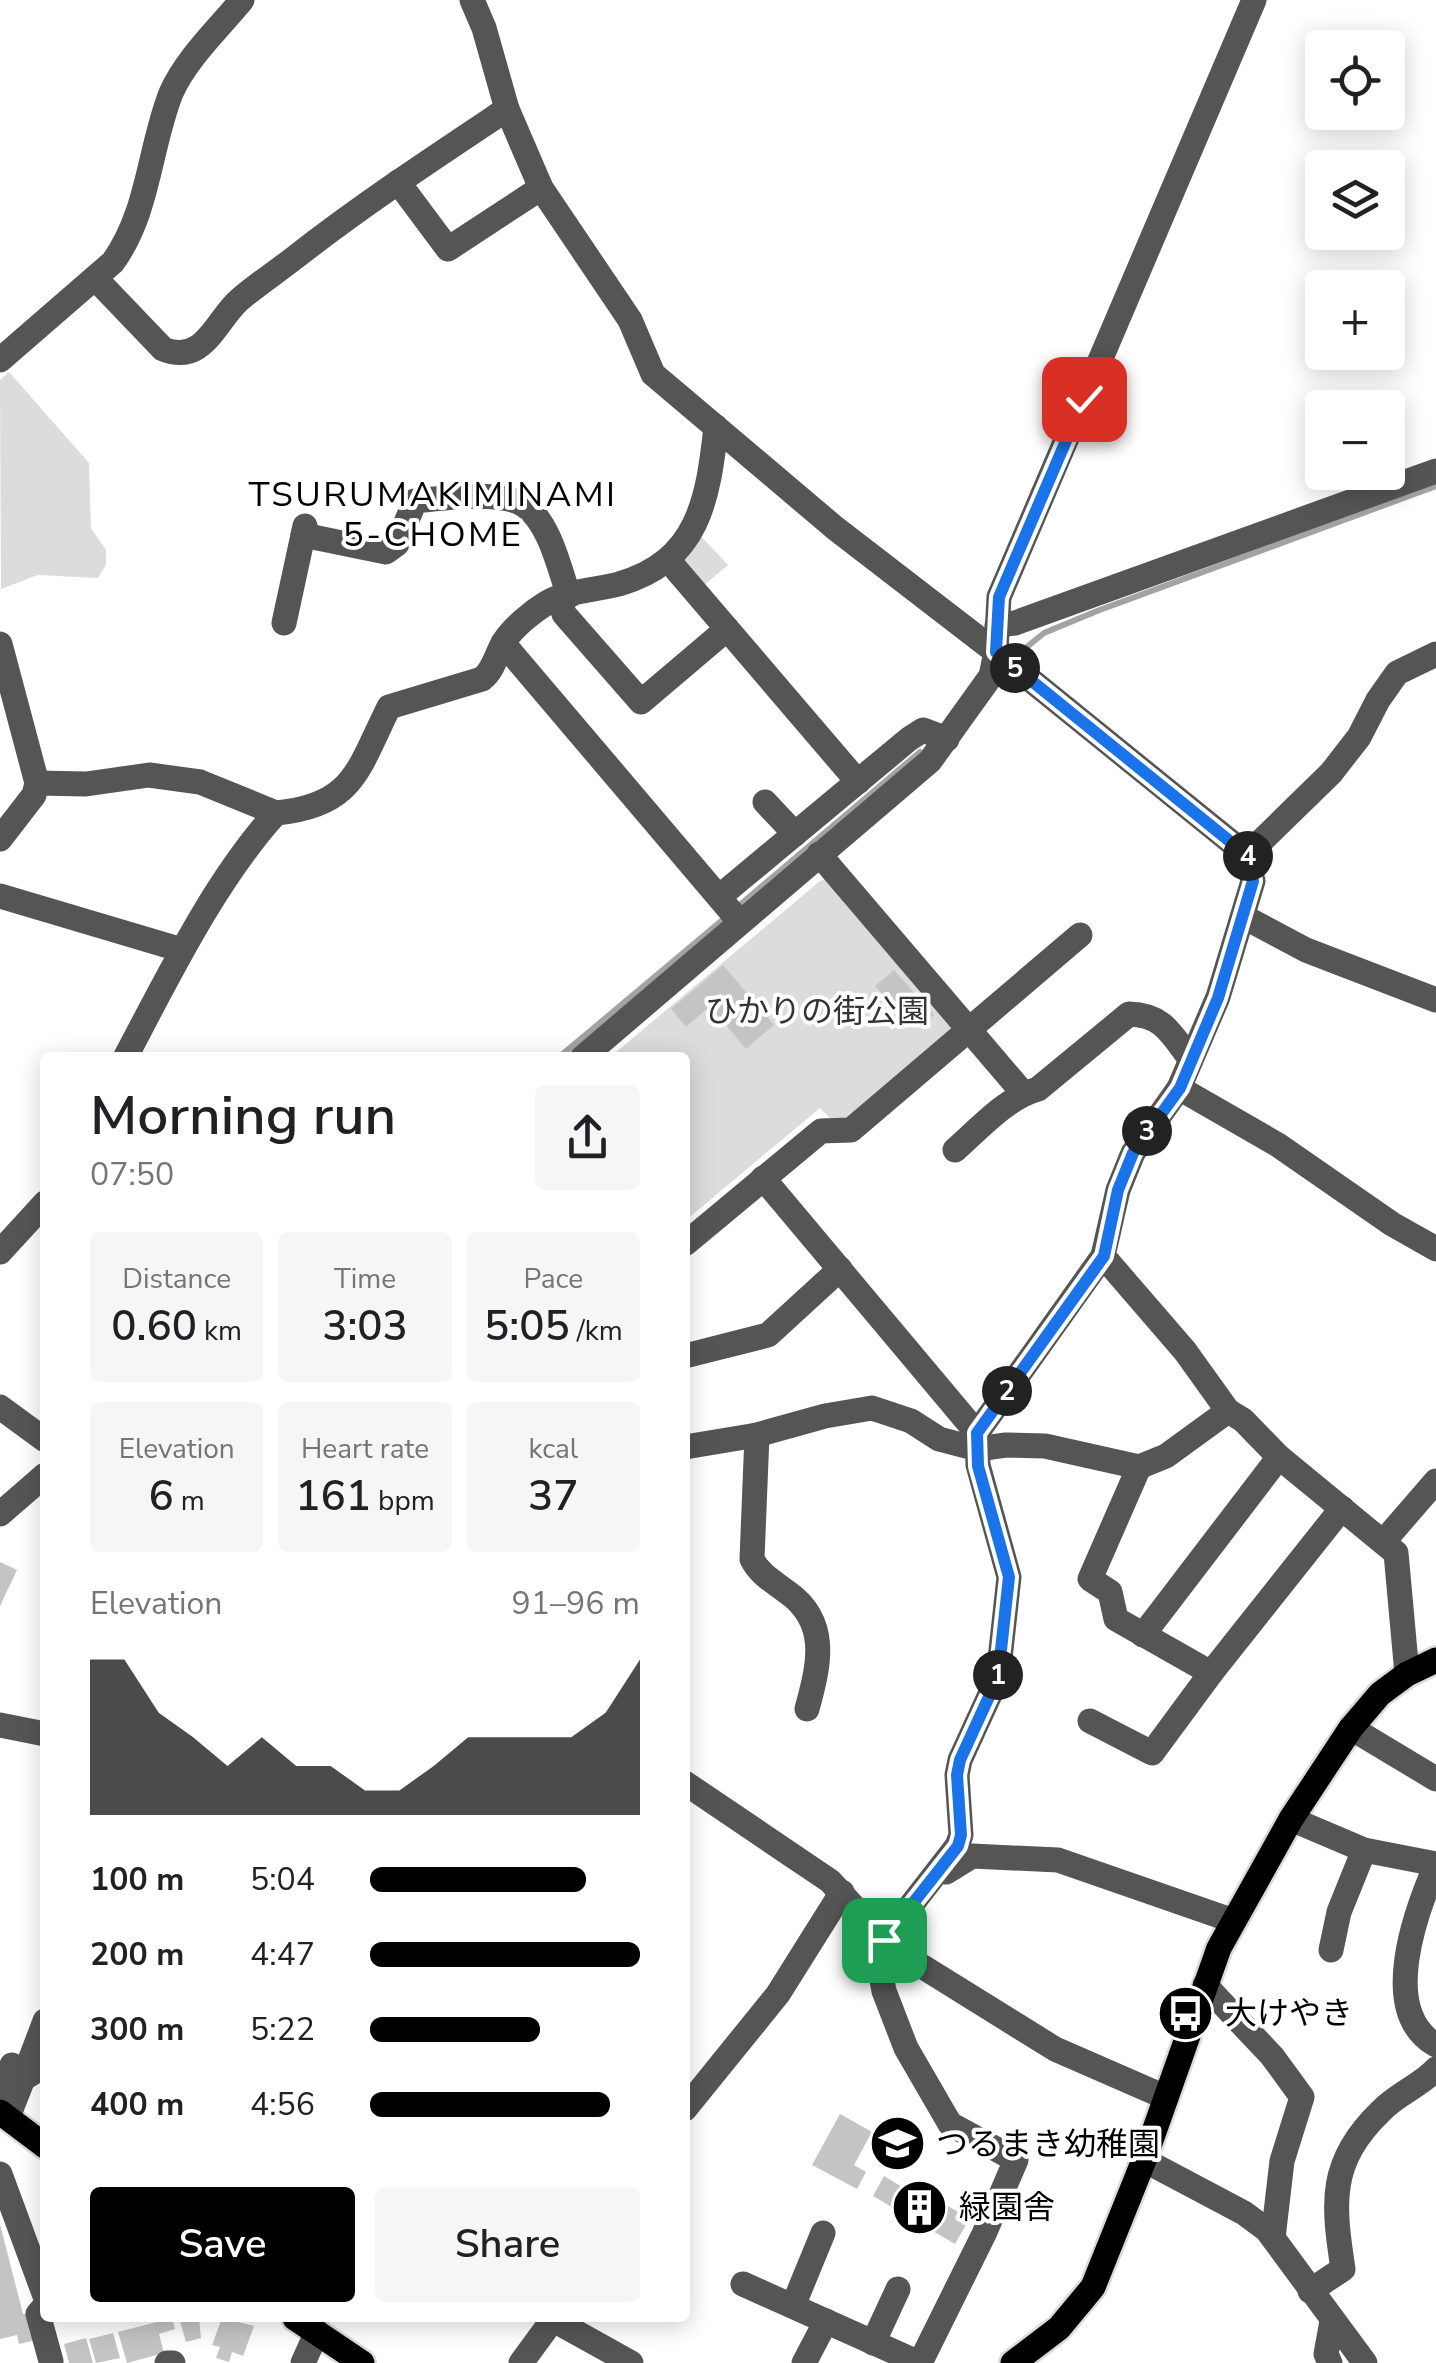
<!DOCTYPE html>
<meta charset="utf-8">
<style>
:root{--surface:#fff;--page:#f6f6f6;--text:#202124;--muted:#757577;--accent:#000}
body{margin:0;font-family:"Nunito Sans","Noto Sans JP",sans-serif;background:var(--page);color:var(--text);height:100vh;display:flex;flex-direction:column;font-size:38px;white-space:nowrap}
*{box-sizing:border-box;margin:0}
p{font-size:32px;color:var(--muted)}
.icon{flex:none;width:55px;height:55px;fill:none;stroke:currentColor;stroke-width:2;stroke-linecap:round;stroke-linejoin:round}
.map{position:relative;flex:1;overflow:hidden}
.side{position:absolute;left:40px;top:1052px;width:650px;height:1270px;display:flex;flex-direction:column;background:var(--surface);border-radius:10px;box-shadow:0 5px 25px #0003}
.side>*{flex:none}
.tools{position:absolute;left:1305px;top:30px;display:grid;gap:20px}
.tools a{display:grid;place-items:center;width:100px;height:100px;border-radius:10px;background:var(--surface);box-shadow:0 5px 25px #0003;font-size:50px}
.pin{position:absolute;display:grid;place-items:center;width:85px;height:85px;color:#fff;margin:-42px;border-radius:20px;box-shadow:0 5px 15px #0006}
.km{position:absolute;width:50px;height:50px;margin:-25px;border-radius:50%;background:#222;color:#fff;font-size:28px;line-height:50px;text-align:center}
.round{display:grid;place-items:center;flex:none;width:105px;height:105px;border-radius:10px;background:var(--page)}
.head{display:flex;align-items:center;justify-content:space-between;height:170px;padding:0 50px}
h1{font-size:55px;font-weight:600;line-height:75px}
.stats{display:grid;grid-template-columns:repeat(3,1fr);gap:15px;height:170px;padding:10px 50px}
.stats div{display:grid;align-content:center;border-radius:10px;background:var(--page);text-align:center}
.stats b{font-size:42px;font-weight:600}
.stats small{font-size:28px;font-weight:400}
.stats p{font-size:28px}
.chart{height:280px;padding:20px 50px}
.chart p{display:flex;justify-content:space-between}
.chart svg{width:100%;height:180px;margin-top:10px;fill:var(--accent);opacity:.7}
.button{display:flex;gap:20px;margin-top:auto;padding:20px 50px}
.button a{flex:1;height:115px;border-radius:10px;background:var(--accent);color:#fff;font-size:40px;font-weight:600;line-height:115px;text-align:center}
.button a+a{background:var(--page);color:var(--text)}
ul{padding:0 50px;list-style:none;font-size:32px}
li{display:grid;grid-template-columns:160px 120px 1fr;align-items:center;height:75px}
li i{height:25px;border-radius:12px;background:var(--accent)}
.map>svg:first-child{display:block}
.green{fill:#dcdcdc}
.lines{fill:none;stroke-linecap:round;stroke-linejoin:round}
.stream{stroke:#a3a3a3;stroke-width:6}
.building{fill:#c4c4c4}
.major-casing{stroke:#dbdbdb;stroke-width:30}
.minor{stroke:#555;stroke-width:25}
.major{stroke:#000;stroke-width:25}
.route-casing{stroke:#fff;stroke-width:20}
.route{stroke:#1a73e8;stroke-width:12}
.labels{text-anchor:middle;stroke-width:8;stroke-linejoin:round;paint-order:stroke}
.park-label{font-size:32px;fill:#333;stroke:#fff}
.poi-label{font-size:32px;fill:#000;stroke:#fff;text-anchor:start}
.neighbourhood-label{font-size:35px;letter-spacing:2.5px;fill:#000;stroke:#fff}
</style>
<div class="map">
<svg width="1436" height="2363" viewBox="0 0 1436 2363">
<rect width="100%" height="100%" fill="#fff"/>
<g class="green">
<path d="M9,372L89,463L91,528L106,550V565L98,578L38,575L1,589L0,380Z"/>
<path d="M697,532L728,565L701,588L681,564Z"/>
<path d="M829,878L956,1026L844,1126L836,1124L820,1108L685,1221V1058H609L820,881Z"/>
</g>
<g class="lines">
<g class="stream">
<path d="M1017,655L1044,633L1097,611L1436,486"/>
<path d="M735,909L920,752"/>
<path d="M558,1058L726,917"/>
</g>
</g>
<g class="building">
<path d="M723,965L774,1025L746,1049L710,1006L686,1027L671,1009Z"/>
<path d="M894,970L934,1015L924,1024L919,1019L910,1026L875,986Z"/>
<path d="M0,1562L17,1570L0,1606Z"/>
<path d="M840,2114L872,2132L854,2165L866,2172L857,2189L812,2165Z"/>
<path d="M884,2176L907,2190L910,2184L967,2217L963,2223L966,2225L955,2244L873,2196Z"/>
<path d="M0,2224L23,2314L30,2313L36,2340L19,2344L17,2335L0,2339Z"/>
<path d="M172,2318L175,2329L159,2334L164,2353L127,2363L118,2332Z"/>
<path d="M179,2318H199L201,2338L186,2342Z"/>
<path d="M222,2318L254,2326L243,2356L232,2352L229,2362L216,2358L220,2347L212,2345Z"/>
<path d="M113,2333L120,2358L96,2363L89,2339Z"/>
<path d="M86,2338L93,2363H69L64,2344Z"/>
</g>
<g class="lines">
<defs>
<g id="major">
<path d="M0,2112L45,2146"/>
<path d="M295,2318L362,2363"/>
<path d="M1013,2363L1059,2328L1093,2287L1144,2160L1219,1948L1291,1819L1351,1728L1380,1694L1407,1674L1436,1660"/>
</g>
</defs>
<use href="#major" class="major-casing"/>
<g class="minor">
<path d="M472,0L484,28L507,109L541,188L630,320L653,374L835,528L996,652L1247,855L1253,881L1218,997L1179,1088L1133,1153L1118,1190L1103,1256L1185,1351L1228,1411L1243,1420L1279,1457L1396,1553L1407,1674"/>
<path d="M398,182L448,249L541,188"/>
<path d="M95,278L163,349C203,365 214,324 238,301C255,286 275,273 293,259C362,205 435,157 507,109"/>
<path d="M0,360L113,262C149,212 149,149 171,93C186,59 218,29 242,0"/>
<path d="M303,535L386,552L397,544L415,501C442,498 501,490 524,505C550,523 559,568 569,596"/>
<path d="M669,561L858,782"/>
<path d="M559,598L564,614L641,702L727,629"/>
<path d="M284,623L305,526"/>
<path d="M997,625L1015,623L1436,471"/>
<path d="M503,643L739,921"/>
<path d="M0,644L37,783L34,795L0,839"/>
<path d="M37,783L86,784L149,775L200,782L276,813"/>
<path d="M765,802L795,834"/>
<path d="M819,854L1023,1093"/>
<path d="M1247,855L1331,773L1359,737L1378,700L1397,673L1436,654"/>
<path d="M0,896L182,950"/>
<path d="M719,897L909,739L923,730L947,739"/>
<path d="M1244,917L1306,950L1436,1000"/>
<path d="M125,1058C168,977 215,880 276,813C354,806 358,769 389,707L482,679C495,669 496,653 505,640C514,627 532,612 545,604C565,591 596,590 619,584C699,561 708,499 716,427"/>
<path d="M582,1058L930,761L991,676L996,652L999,597L1254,0"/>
<path d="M1179,1088L1278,1145L1392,1224L1436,1249"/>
<path d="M955,1150C980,1128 1006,1098 1038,1089L1129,1014C1164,1015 1171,1034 1191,1060"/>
<path d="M763,1178L977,1433"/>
<path d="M685,1244L821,1131L851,1130L1080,935"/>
<path d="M0,1252L45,1203"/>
<path d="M685,1356L768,1335L840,1269"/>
<path d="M0,1407L45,1440"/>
<path d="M757,1435L752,1559C759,1574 774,1582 787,1592C830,1622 819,1665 807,1709"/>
<path d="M685,1447L757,1435L825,1416L872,1408L911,1421L939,1439L977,1449L1006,1445L1045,1446L1139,1467L1166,1456L1228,1411"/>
<path d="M1139,1467L1090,1579L1110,1592L1116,1619L1211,1673L1342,1508"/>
<path d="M0,1514L45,1475"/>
<path d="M1384,1541L1436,1481"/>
<path d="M1143,1635L1279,1457"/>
<path d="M1090,1721L1152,1753L1211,1673"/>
<path d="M0,1725L45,1734"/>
<path d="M1351,1728L1436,1779"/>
<path d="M685,1783L830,1881L884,1940L907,1957L1055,2049L1165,2097"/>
<path d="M1291,1819L1364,1850L1436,1864"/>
<path d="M1436,1865C1416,1911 1378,2012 1436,2045"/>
<path d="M946,1872L972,1856L1058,1860L1231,1920"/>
<path d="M1331,1950L1339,1912L1364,1850"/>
<path d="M1205,1985L1272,2056L1302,2097L1282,2161L1273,2238"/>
<path d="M23,2079L45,2021"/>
<path d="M0,2091L12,2065"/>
<path d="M685,2109L778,1994L842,1892"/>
<path d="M8,2117L23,2079L45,2065"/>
<path d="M1144,2160L1244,2213L1267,2230L1365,2363"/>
<path d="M0,2174L45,2296"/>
<path d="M743,2284L919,2363"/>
<path d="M1310,2291L1343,2269C1333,2203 1328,2162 1381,2111C1397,2094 1420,2086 1436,2069"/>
<path d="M45,2306L38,2314L51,2361"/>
<path d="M793,2306L823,2233"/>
<path d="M552,2319L631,2363"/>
<path d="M873,2343L898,2289"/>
<path d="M167,2363H173"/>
<path d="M303,2363L317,2332"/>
<path d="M521,2363L554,2318"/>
<path d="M804,2363L826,2321"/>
<path d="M920,2363L984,2234L1016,2160L950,2124L906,2048L884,1991L880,1969L884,1940L957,1846L961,1835L957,1775L960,1760L998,1677L1009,1577L978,1465L977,1433L1103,1256"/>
<path d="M1330,2363L1326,2354L1332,2321"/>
</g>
<use href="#major" class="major"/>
</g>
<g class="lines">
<defs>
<path id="route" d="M884,1940L958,1846L961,1835L957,1775L960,1760L998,1677L1009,1577L978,1466L977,1433L1104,1256L1118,1190L1133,1153L1180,1088L1218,998L1253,881L1248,856L996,652L999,597L1084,399"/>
</defs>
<use href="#route" class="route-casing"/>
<use href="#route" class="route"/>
</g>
<defs>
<symbol id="bus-disc" viewBox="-11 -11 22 22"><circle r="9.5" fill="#000" stroke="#fff"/><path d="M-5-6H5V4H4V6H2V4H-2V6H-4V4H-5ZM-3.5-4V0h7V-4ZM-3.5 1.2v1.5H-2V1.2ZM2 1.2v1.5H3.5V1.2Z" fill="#fff"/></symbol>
<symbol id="school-disc" viewBox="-11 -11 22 22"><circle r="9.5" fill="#000" stroke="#fff"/><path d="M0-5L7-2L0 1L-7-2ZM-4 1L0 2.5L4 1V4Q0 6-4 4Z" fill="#fff"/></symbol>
<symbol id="building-disc" viewBox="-11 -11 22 22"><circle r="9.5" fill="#000" stroke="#fff"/><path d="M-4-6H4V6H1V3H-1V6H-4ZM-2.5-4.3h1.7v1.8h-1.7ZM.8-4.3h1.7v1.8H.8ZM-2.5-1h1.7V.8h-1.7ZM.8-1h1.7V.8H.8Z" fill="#fff"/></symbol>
</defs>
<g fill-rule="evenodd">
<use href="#bus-disc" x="1154" y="1982" width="63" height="63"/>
<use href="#school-disc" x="866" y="2112" width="63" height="63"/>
<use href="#building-disc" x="888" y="2176" width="63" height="63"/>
</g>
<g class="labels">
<g class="park-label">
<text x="817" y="1022">ひかりの街公園</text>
</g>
<g class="poi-label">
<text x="1225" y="2024">大けやき</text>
<text x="936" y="2155">つるまき幼稚園</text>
<text x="959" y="2218">緑園舎</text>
</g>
<g class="neighbourhood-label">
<text x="433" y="506">TSURUMAKIMINAMI<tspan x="433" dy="40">5-CHOME</tspan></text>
</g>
</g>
</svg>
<div class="tools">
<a><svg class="icon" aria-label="locate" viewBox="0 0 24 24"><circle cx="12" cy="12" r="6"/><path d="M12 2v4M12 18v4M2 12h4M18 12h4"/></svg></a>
<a><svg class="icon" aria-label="layers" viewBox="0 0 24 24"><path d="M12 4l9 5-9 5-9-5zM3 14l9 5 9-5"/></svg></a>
<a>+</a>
<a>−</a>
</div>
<div class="pin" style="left:884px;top:1940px;background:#1e9e55"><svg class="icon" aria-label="arrive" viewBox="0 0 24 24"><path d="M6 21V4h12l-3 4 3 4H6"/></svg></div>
<div class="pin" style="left:1084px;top:399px;background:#d93025"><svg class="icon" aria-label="check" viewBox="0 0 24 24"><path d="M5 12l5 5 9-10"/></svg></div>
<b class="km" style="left:998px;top:1675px">1</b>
<b class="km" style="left:1007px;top:1391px">2</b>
<b class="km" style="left:1147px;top:1131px">3</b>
<b class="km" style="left:1248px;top:856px">4</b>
<b class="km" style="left:1015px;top:668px">5</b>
<section class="side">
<div class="head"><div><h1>Morning run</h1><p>07:50</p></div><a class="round"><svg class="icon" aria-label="share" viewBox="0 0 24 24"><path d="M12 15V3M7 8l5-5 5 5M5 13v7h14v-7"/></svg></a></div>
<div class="stats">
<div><p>Distance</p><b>0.60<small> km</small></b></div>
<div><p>Time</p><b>3:03</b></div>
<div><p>Pace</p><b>5:05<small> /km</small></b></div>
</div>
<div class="stats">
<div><p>Elevation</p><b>6<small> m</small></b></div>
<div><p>Heart rate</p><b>161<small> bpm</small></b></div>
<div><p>kcal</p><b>37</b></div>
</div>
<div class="chart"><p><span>Elevation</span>91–96 m</p>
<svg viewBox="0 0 160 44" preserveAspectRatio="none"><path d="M0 44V6L10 6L20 19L30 25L40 32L50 25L60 32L70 32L80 38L90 38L100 32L110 25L120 25L130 25L140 25L150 19L160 6V44z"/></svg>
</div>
<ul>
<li><b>100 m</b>5:04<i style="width:80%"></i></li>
<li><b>200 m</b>4:47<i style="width:100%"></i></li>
<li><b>300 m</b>5:22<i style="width:63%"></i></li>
<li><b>400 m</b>4:56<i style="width:89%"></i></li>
</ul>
<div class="button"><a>Save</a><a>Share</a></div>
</section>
</div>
